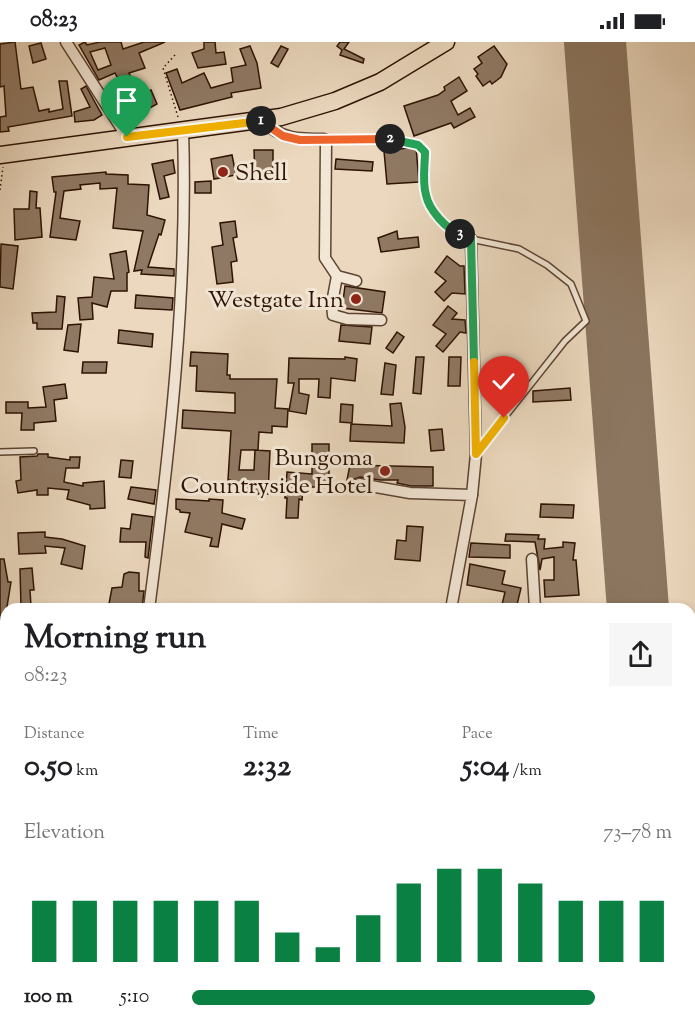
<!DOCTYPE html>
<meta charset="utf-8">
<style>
:root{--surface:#fff;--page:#f6f6f6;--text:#202124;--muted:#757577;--accent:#0b8043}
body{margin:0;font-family:"Sorts Mill Goudy",serif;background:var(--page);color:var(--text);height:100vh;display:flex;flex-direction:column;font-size:22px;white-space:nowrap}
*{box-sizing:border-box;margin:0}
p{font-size:20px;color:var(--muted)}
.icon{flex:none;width:33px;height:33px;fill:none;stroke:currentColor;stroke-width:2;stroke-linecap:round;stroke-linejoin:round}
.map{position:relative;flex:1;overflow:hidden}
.sheet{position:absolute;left:0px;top:561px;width:696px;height:430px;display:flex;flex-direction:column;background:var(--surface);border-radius:18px 18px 0 0;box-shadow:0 3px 9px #0003}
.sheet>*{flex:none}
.pin{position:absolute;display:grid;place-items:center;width:51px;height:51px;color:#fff;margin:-62px -26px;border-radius:50% 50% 50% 0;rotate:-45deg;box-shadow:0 0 6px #0007}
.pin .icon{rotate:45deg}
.km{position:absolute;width:30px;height:30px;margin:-15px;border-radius:50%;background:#222;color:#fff;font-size:16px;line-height:30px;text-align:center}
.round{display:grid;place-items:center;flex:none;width:63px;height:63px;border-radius:0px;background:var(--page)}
.summary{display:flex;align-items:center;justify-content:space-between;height:102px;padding:0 24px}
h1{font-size:33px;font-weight:700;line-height:45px}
.metrics{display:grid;grid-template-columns:repeat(3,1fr);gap:9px;height:102px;padding:6px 24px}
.metrics div{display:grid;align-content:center}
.metrics b{font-size:30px;font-weight:700}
.metrics small{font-size:16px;font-weight:400}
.metrics p{font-size:16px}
.chart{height:168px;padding:12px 24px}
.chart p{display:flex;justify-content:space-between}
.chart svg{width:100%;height:108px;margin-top:6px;stroke:var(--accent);stroke-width:6}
ul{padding:0 24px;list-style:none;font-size:20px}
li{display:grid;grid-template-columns:96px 72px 1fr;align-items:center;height:45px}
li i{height:15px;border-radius:8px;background:var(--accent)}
.status{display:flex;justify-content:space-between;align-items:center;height:42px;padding:0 30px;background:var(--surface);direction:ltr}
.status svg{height:16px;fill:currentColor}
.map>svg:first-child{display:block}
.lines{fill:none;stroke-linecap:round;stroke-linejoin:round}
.runway{stroke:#8c7660;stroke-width:62}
.building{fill:#907964;stroke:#2d1303;stroke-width:1.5;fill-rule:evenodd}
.lane-casing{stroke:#5c4432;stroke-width:8}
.street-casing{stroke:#5c4432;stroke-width:13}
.primary-casing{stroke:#2d1303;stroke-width:19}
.path{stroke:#2d1303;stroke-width:1.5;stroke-dasharray:1.5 3;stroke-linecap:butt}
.lane{stroke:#f2e6d5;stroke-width:5}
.street{stroke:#f2e6d5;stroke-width:10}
.primary{stroke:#ebd8be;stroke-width:16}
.split-1-casing{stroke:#fff;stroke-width:12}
.split-2-casing{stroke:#fff;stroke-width:12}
.split-3-casing{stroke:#fff;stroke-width:12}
.split-4-casing{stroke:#fff;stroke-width:12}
.split-5-casing{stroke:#fff;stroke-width:12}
.split-1{stroke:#f5b400;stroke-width:8}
.split-2{stroke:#f0652b;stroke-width:8}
.split-3{stroke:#22a559;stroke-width:8}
.split-4{stroke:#22a559;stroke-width:8}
.split-5{stroke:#f5b400;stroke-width:8}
.poi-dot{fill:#8f2418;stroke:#f2e6d5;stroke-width:2}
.labels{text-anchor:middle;stroke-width:6;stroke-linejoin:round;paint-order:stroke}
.poi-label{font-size:24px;fill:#2d1303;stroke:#f2e6d5;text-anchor:end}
</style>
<div class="status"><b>08:23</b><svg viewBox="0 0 49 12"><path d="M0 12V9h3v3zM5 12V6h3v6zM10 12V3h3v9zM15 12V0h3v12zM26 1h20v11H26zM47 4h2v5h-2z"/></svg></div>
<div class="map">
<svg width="695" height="991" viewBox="0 0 695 991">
<rect width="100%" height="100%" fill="#ebd8be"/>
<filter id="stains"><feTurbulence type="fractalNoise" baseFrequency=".00333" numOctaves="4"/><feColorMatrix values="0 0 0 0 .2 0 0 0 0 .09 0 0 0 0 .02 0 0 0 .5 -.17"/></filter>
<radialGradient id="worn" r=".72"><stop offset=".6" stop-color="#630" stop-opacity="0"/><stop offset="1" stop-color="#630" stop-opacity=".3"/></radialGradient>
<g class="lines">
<path class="runway" d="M595,0L638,567"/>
</g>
<g class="building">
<path d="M15,0L21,47L33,45L39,69L49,67V70L63,67L59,39H67L72,74L8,85L9,89L0,90V75L6,74L4,44L0,45V2Z"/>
<path d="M85,0L87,3L100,0H121L123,7L144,0H165L139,11L145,26L129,31L139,53L151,48L157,62L137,73L134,69L122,74L116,64L128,59L123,46L115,31L99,38L79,3ZM105,6L111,23L98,28L90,10Z"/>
<path d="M204,0H215L216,11L224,10L226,22L198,26L192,11L204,7Z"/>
<path d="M340,0H349L344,7L364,17L363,21L340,13L342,8L337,4Z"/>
<path d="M41,1L46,17L33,21L29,4Z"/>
<path d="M250,4L257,21L261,46L231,51L232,55L180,68L166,31L177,27L182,41L204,31L211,46L233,40L231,26L246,23L240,7Z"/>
<path d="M281,4L288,7L278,25L271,21Z"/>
<path d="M494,4L507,22L501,35L492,42L490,39L483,44L476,34L478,32L474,27L482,21L478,15Z"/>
<path d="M459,35L467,49L451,59L458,73L470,66L475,75L454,86L451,81L414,94L404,64L438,53L445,48L444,45Z"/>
<path d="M86,44L102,73L94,78L75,80L74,70L90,65L81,47Z"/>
<path d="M416,105L419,140L387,142L384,109Z"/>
<path d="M254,108H273V136H255Z"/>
<path d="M232,113L236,133L214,137L211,117Z"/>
<path d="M336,117L373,120L372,129L335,127Z"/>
<path d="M173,118L175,131L164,134L169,155L160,157L152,122Z"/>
<path d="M106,130V132L128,133V142L149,143L147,173L165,178L161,193L159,192L148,225L174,227V234L141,232L142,228L134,229L143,189L113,186L117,146L100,147V141L80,143L81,147L64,149L60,176L80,179L76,198L50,195L56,150H54L52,135Z"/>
<path d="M211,139V151H195V140Z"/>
<path d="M30,149L37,150L36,166H40L42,195L15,198L14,167H29Z"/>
<path d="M235,179L237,195L233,196L237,219L231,220L233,240L217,242L212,205L223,203L220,181Z"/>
<path d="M397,189L398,197L418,195L419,205L381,210L378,196Z"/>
<path d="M1,202L18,204L13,247L0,245Z"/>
<path d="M126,209L129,230L127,231V249H111L107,265L92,261L93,277L80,278L78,256L92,255L94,235L114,237L110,212Z"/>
<path d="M447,214L460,224H464L465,252L452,251L444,259L435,250L446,239L435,230Z"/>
<path d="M345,244L385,250L382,271L342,266Z"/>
<path d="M136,253L173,256L172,268L135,266Z"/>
<path d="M57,254L65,255L62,287H37V281H33L32,271L56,270Z"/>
<path d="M448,264L457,271L452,277L465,278L466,291L460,290L443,310L436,304L446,292L433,283Z"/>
<path d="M81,282L78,310L64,308L68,283Z"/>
<path d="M341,283L372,285L370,302L339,299Z"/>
<path d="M119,288L153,292L152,305L118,301Z"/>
<path d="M397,290L404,295L393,311L386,306Z"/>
<path d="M191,310L228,312L227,333H230V337H277L275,366L288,367L287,385L272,384V391L259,390L258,408H241L239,428H254L255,408L270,409L268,452H231L230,438H228L231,389L182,386L183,368L235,371V351L196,349L197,324H190Z"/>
<path d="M345,315L357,317L355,339L331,336L330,356L318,355L319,337H299V351L309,353L306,372L289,369L294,341H288L289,316L345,317Z"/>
<path d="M416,315H424L421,352L413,351Z"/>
<path d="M449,315H461L460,344H448Z"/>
<path d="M83,320H107L106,331H82Z"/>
<path d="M385,321L396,323L393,353L381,352Z"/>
<path d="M65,342L67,356L54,358L56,379L34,381V388H21L22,371H6V360H28V366L46,365L43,345Z"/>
<path d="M570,346L571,358L533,360V349Z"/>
<path d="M401,361L405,385L404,401L350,399L351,382L392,384L390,362Z"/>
<path d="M341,362L353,363L352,381L340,380Z"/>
<path d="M442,387L444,408L431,409L429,388Z"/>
<path d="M312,402H329V445H303L302,458L299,457L298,476H286L287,456H285L287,430L312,432Z"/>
<path d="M38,412H48V415L70,418V415H80L79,426H66L64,440L83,444V441L104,439L105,466L90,467V463L67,457L69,448L48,446V453H37V448L18,451L16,439L21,438L20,415L37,414Z"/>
<path d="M121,418L133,419L131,436L119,435Z"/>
<path d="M350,423L433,425V444H411L397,441L398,438H380L360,435L354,437L352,444L346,443Z"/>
<path d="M131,445L156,448L154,462L128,457Z"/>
<path d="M176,457L209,459V457L223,458L222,471L245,477L242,487L222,482L218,505L210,504L212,496L185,490L190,471L180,470V468L176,467Z"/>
<path d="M541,462L574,463L573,476L540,475Z"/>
<path d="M132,472L153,475L148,516L145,515L146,500H120L121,486L130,487Z"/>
<path d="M407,484L423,485L420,519L395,517L397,498L406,499Z"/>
<path d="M45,490V495L62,497L85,504L82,527L61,522L65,506L45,504L46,511L19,512L18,491Z"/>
<path d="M506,492L539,493L538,497H545L544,507L563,505V500L575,501L573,518H576L579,553L545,555L544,538H554V515L542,517L540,528L535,500L505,499Z"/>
<path d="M471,501L510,503V516L469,515Z"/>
<path d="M0,517H4L8,540H11L4,583H0Z"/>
<path d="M470,522L505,529L502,542L521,546L516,567H501L505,550L467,543Z"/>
<path d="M32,526L34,548H30L31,564L21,565L20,527Z"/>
<path d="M129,530L139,531V549H144L142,567H108L112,546L122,545L124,532Z"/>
</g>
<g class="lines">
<defs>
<g id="lane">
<path d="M471,197L519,207L547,223L571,242L586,279L565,299L477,410"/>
<path d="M0,410L34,409"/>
</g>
<g id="street">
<path d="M66,0L127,95"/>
<path d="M263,79C280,97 299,97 324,97L326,100L325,216L337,234L356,239"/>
<path d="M453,189L471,197L476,412L472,453"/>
<path d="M337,234L332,261L333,273L347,277L381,278"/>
<path d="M359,442L410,451L472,453L451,567"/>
<path d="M532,517L535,567"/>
<path d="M149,567C170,407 188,248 183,87"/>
<path d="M198,986L208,991"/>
<path d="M90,991L91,986"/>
<path d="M363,991L365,986"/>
</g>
<path id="primary" d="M0,113L281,75L335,59L380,40L446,0"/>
</defs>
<use href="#lane" class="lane-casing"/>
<use href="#street" class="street-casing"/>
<use href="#primary" class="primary-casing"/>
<g class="path">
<path d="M175,13L163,26L178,75"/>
<path d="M336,98C362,100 406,90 425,110C425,144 422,157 446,183"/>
<path d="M0,148L3,125"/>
</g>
<use href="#lane" class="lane"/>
<use href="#street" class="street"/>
<use href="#primary" class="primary"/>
</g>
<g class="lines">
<defs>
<path id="split-1" d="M127,95L261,79"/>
<path id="split-2" d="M261,79L283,94L300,98L390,97"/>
<path id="split-3" d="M390,97L418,103L425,110C425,123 422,140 426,153C429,168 446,187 460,192"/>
<path id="split-4" d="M460,192L471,197L474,320"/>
<path id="split-5" d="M474,320L476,412L504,376"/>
</defs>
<use href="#split-1" class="split-1-casing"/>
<use href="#split-2" class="split-2-casing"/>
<use href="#split-3" class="split-3-casing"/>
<use href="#split-4" class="split-4-casing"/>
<use href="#split-5" class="split-5-casing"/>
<use href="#split-1" class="split-1"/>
<use href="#split-2" class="split-2"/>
<use href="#split-3" class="split-3"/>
<use href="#split-4" class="split-4"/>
<use href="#split-5" class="split-5"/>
</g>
<g class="poi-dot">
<circle cx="223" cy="130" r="6"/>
<circle cx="356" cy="257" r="6"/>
<circle cx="385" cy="429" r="6"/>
</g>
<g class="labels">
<g class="poi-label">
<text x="235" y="138" text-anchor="start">Shell</text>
<text x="344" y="265">Westgate Inn</text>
<text x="373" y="423">Bungoma<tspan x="373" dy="28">Countryside Hotel</tspan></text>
</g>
</g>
<rect width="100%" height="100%" filter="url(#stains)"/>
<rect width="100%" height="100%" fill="url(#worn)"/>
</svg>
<div class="pin" style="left:127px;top:95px;background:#1e9e55"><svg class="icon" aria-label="arrive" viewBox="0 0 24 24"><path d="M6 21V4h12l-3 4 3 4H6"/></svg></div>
<div class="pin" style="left:504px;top:376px;background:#d93025"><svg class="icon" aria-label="check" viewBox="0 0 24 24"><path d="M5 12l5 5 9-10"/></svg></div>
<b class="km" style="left:261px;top:79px">1</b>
<b class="km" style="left:390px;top:97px">2</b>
<b class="km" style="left:460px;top:192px">3</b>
<section class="sheet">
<div class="summary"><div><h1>Morning run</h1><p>08:23</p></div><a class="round"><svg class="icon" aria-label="share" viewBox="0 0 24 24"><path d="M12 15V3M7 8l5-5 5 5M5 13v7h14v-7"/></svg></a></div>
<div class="metrics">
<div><p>Distance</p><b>0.50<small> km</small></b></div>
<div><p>Time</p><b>2:32</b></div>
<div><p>Pace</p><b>5:04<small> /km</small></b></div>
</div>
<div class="chart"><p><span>Elevation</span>73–78 m</p>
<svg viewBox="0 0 160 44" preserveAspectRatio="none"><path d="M5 44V19M15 44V19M25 44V19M35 44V19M45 44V19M55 44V19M65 44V32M75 44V38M85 44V25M95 44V12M105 44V6M115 44V6M125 44V12M135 44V19M145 44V19M155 44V19"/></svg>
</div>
<ul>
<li><b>100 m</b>5:10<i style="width:84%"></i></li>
</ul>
</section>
</div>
